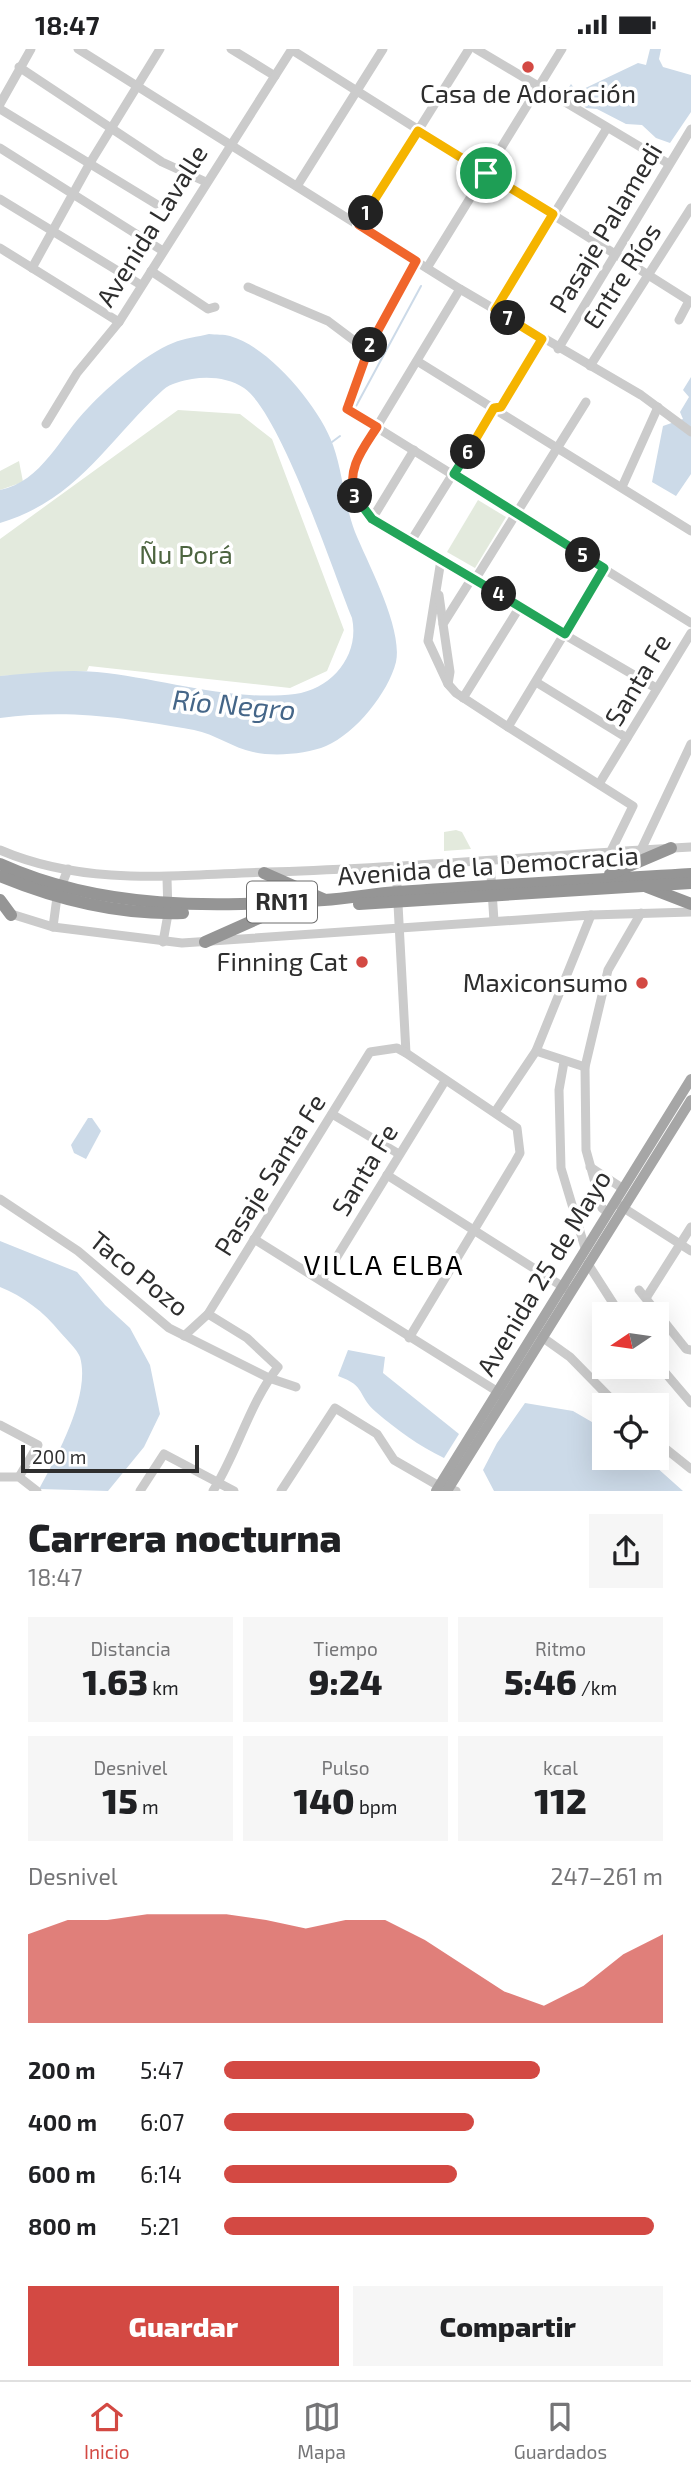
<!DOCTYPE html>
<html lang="es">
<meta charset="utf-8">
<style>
:root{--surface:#fff;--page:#f6f6f6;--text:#202124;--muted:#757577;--line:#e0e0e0;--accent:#d34943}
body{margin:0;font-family:"Exo 2",sans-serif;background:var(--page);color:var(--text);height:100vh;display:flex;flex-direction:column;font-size:26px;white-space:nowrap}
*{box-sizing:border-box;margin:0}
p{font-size:23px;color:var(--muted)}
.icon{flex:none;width:38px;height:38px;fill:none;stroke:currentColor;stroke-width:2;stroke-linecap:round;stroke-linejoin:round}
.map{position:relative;height:1442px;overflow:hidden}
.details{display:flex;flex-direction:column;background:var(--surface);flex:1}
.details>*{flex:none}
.needle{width:46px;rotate:257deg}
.fabs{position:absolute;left:592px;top:1253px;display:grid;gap:14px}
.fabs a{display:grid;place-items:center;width:77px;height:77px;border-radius:0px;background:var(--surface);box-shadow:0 7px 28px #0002;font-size:35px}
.scale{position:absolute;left:21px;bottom:18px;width:178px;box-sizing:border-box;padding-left:7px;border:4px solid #2e2e2e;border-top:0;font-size:19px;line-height:24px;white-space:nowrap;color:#2e2e2e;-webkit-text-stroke:5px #fff;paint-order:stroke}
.pin{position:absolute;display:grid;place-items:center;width:60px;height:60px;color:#fff;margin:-30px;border:4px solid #fff;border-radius:50%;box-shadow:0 2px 7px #0007}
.km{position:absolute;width:35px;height:35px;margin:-18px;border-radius:50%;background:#222;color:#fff;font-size:19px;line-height:35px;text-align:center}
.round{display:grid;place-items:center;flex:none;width:74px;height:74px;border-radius:0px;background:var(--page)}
.headline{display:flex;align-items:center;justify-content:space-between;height:119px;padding:0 28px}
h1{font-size:38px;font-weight:800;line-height:52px}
.stats{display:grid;grid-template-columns:repeat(3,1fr);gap:10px;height:119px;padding:7px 28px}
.stats div{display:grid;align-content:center;border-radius:0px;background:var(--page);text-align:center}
.stats b{font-size:35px;font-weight:800}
.stats small{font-size:19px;font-weight:400}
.stats p{font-size:19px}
.chart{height:196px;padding:14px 28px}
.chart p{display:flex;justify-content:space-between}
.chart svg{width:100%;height:126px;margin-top:7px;fill:var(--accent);opacity:.7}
.action{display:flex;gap:14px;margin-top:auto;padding:14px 28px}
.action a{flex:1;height:80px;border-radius:0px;background:var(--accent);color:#fff;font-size:28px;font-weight:800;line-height:80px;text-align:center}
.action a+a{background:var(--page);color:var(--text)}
ul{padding:0 28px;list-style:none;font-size:23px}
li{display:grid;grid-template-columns:112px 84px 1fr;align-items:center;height:52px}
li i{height:18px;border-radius:9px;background:var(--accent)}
.status{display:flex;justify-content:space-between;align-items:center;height:49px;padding:0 35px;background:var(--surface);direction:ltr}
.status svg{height:19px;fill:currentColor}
.menu{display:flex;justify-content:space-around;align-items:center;height:98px;border-top:2px solid var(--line);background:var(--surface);font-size:19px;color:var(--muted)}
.menu a{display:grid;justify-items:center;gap:4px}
.menu .on{color:var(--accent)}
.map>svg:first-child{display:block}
.green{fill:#e3eadd}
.water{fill:#ccdae8}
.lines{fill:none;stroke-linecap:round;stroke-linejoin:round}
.stream{stroke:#ccdae8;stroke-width:2}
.minor{stroke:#cbcbcb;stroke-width:9}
.major{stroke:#a6a6a6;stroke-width:10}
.highway{stroke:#959595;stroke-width:12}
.split-1-casing{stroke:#fff;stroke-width:14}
.split-2-casing{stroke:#fff;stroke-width:14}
.split-3-casing{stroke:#fff;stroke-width:14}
.split-4-casing{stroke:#fff;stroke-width:14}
.split-5-casing{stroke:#fff;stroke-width:14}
.split-6-casing{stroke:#fff;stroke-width:14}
.split-7-casing{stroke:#fff;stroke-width:14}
.split-8-casing{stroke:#fff;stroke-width:14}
.split-1{stroke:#f5b400;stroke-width:9}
.split-2{stroke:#f0652b;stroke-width:9}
.split-3{stroke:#f0652b;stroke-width:9}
.split-4{stroke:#22a559;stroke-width:9}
.split-5{stroke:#22a559;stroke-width:9}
.split-6{stroke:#22a559;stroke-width:9}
.split-7{stroke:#f5b400;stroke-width:9}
.split-8{stroke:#f5b400;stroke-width:9}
.poi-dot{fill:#d34943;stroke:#fff;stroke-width:2.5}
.labels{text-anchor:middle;stroke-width:7;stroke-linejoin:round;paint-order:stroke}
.shield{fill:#fff;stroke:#6d6d6d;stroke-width:2}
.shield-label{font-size:24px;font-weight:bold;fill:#2e2e2e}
.poi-label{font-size:26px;fill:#2e2e2e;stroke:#fff;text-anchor:end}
.street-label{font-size:26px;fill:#2e2e2e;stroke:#fff}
.park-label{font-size:26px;fill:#4d6540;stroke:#fff}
.water-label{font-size:28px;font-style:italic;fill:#456688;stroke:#fff}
.neighbourhood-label{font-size:28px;letter-spacing:2px;fill:#000;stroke:#fff}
</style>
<div class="status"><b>18:47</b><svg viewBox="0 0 49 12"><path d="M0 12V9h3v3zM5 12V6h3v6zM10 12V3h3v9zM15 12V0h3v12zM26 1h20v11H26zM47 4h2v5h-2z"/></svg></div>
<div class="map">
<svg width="691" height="1442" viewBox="0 0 691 1442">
<rect width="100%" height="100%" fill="#fff"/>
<g class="green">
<path d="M178,361L240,365L272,390L344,581L327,622L290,639L89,617L87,622L0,627V490Z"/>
<path d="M19,412L23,433L0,441V422Z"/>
<path d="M478,451L506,468L475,519L447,503Z"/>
<path d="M456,781L462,783L471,800L444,802V783Z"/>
</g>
<g class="water">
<path d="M650,0H661L659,10L663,18L691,26V63L670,94L656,89L642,76L626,75L597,60L586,59L577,49L566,43L571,35L577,43L638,14L646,16Z"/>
<path d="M209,285C216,286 224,285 230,287C270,298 320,359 333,396C343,424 344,454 355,483C368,515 403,579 396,613C388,644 356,684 326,697C307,705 274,708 253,703C233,699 215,685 194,681C123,669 73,660 0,669V627C32,624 65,620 97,623C161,629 230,653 295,645C332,640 360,606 352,569C332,520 281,365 244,339C229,329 209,327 192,330C182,332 171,334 163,341C106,393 79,450 0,474V441C42,433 60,387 88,359C109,337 145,305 173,294C184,289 198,288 209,285Z"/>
<path d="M691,328V425L676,447L652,433L663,377L683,370L680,363L689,348L683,341Z"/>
<path d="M88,1069H92L101,1082L86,1110L74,1104L71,1096Z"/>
<path d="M0,1192L77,1223L105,1256L130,1279L150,1316L160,1365L144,1398L108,1442L39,1440C57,1407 91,1346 80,1308C77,1300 66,1290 60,1283C44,1263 23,1247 0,1238Z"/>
<path d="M348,1301L385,1308L383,1324L459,1385L444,1409C419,1397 397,1381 376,1363C357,1347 367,1337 338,1327Z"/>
<path d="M525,1354L573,1362L604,1380V1409H646L683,1442H494L483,1421L497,1394Z"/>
</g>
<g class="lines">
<g class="stream">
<path d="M355,359L421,237"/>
<path d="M332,393L340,387"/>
</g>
<g class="minor">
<path d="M78,0L460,240L641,346L691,383"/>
<path d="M231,0L275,27"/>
<path d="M476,0L669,115"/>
<path d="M292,1L691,253"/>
<path d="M19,18L162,113L206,133"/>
<path d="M0,55L31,0"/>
<path d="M0,60L156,155"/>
<path d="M0,99L163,202"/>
<path d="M297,137L383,0"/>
<path d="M0,150L141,236"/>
<path d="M359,176L469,0"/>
<path d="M0,199L119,273"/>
<path d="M416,212L369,298L347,360L691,574"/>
<path d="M32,219L90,114L160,0"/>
<path d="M427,219L562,0"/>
<path d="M151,222L208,260L215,258"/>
<path d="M248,238L328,272L368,302"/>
<path d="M460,240L355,414L351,435L354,445L372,470L476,529L519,559L656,639"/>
<path d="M495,261L607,79"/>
<path d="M679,271L689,252"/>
<path d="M558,300L691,80"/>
<path d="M417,312L691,482"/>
<path d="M590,317L691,159"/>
<path d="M46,375L77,324L119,273L292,0"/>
<path d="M622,438L658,358"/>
<path d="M372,470L414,401"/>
<path d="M411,492L494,359L501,357L542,290"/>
<path d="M441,511L428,592L448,635L456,644L508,678L633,757L611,802"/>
<path d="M476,529L586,353"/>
<path d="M439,546L443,575"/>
<path d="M536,633L627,689"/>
<path d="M448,635L450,623L443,575L472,529"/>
<path d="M463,649L519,559"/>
<path d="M508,678L604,519"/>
<path d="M599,735L691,584"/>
<path d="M0,801C86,838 177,826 267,823C409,819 550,806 691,798"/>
<path d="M641,801L691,695"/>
<path d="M490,812L494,872"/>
<path d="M396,818L406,1004"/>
<path d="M8,864L53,878L182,894L591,866L691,863"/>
<path d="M53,878L57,848L68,820"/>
<path d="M163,893L168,865L167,829"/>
<path d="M536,1002L585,1018"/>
<path d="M564,1013L559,1041L561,1119L585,1199"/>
<path d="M495,1063L536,1002L591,866"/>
<path d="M332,1065L399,1105"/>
<path d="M590,1118L622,1139"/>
<path d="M387,1126L568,1241"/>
<path d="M0,1150L78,1202L169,1279L269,1329L296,1338"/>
<path d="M619,1156L691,1202"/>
<path d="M608,1164L602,1159L586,1101L585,1018L608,921L641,864"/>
<path d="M254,1190L503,1346"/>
<path d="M588,1215L620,1265"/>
<path d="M322,1232L445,1032"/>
<path d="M639,1241L686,1300L691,1301"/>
<path d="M646,1249L691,1178"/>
<path d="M208,1265L247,1289L278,1318C249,1355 238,1402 213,1442"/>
<path d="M184,1287L208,1265L370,1003L397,999L406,1004L517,1079L520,1104L515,1113L409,1289"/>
<path d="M542,1288L570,1308L617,1356"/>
<path d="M656,1313L691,1354"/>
<path d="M0,1376L38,1396L19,1428"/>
<path d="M656,1392L691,1420"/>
<path d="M0,1428H19L37,1442"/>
<path d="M140,1442L164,1405L234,1442"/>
<path d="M281,1442L335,1359L377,1385L394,1411L439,1437L456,1442"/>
</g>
<g class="major">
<path d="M436,1442L691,1030"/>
<path d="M447,1442L691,1051"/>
</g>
<g class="highway">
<path d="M0,815C104,862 213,858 324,851C349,850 374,844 398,843C496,836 594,831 691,825"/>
<path d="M264,824L323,850"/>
<path d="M610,825L671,799"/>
<path d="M0,827C58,851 120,866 183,864"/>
<path d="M647,838L691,855"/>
<path d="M0,851L11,866"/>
<path d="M359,855L691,834"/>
<path d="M205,893L275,862"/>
</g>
</g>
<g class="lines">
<defs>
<path id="split-1" d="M366,164L418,82L486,124"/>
<path id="split-2" d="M366,164L359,176L416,212L370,296"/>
<path id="split-3" d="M355,447C346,420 363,400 377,378L347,360L370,296"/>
<path id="split-4" d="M355,447L372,470L499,545"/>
<path id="split-5" d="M499,545L565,585L604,519L583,506"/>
<path id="split-6" d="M468,403L454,425L583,506"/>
<path id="split-7" d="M468,403L494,359L501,358L542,290L508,269"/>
<path id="split-8" d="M486,124L553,165L495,261L508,269"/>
</defs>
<use href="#split-1" class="split-1-casing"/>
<use href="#split-2" class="split-2-casing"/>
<use href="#split-3" class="split-3-casing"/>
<use href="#split-4" class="split-4-casing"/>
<use href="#split-5" class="split-5-casing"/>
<use href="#split-6" class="split-6-casing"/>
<use href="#split-7" class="split-7-casing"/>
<use href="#split-8" class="split-8-casing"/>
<use href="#split-1" class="split-1"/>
<use href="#split-2" class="split-2"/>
<use href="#split-3" class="split-3"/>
<use href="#split-4" class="split-4"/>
<use href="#split-5" class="split-5"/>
<use href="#split-6" class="split-6"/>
<use href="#split-7" class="split-7"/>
<use href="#split-8" class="split-8"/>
</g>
<g class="poi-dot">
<circle cx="528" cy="18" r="7"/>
<circle cx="362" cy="913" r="7"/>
<circle cx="642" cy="934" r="7"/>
</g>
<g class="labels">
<rect class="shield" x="247" y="832.5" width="70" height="41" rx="5"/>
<g class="shield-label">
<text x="282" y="861">RN11</text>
</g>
<g class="poi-label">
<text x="528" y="54" text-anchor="middle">Casa de Adoración</text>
<text x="348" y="922">Finning Cat</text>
<text x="628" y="943">Maxiconsumo</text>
</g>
<g class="street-label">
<text transform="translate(152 177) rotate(-58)" y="9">Avenida Lavalle</text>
<text transform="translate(606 179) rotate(-59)" y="9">Pasaje Palamedi</text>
<text transform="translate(622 227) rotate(-57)" y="9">Entre Ríos</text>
<text transform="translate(638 631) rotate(-59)" y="9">Santa Fe</text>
<text transform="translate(488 817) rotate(-4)" y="9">Avenida de la Democracia</text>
<text transform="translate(365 1121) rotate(-59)" y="9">Santa Fe</text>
<text transform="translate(270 1126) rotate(-58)" y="9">Pasaje Santa Fe</text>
<text transform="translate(544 1224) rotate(-59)" y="9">Avenida 25 de Mayo</text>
<text transform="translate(139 1225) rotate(39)" y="9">Taco Pozo</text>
</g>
<g class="park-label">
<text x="186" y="515">Ñu Porá</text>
</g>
<g class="water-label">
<text transform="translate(234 656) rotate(5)" y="10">Río Negro</text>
</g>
<g class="neighbourhood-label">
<text x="384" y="1226">VILLA ELBA</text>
</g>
</g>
</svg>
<div class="fabs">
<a><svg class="needle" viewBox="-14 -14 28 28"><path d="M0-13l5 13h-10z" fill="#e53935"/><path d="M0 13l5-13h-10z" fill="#757577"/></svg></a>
<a><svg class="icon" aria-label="locate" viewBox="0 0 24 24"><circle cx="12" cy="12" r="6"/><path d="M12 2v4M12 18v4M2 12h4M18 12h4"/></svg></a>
</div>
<div class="scale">200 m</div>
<div class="pin" style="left:486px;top:124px;background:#1e9e55"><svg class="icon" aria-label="arrive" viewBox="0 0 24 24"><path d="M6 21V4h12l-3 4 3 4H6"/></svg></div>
<b class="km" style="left:366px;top:164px">1</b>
<b class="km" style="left:370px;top:296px">2</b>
<b class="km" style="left:355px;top:447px">3</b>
<b class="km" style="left:499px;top:545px">4</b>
<b class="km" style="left:583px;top:506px">5</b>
<b class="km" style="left:468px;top:403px">6</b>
<b class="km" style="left:508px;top:269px">7</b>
</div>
<section class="details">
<div class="headline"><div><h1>Carrera nocturna</h1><p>18:47</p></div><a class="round"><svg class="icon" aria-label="share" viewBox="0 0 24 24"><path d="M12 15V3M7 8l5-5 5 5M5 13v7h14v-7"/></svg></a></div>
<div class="stats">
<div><p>Distancia</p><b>1.63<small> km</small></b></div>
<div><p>Tiempo</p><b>9:24</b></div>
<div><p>Ritmo</p><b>5:46<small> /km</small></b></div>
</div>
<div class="stats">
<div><p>Desnivel</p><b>15<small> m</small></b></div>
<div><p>Pulso</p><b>140<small> bpm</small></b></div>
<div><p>kcal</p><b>112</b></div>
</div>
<div class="chart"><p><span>Desnivel</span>247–261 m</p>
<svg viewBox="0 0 160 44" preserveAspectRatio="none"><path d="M0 44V13L10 8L20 8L30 6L40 6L50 6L60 8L70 11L80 8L90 8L100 15L110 24L120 33L130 38L140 31L150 20L160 13V44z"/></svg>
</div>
<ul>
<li><b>200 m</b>5:47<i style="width:72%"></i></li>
<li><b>400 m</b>6:07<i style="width:57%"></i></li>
<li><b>600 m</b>6:14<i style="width:53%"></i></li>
<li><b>800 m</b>5:21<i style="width:98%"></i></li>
</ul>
<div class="action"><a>Guardar</a><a>Compartir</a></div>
</section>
<nav class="menu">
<a class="on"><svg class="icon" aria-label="home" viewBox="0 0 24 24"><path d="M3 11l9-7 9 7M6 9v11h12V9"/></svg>Inicio</a>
<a><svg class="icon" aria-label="map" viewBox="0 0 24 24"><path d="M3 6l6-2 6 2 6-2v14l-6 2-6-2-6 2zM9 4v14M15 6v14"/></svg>Mapa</a>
<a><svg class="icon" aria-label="saved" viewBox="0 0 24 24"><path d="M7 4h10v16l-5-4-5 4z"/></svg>Guardados</a>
</nav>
